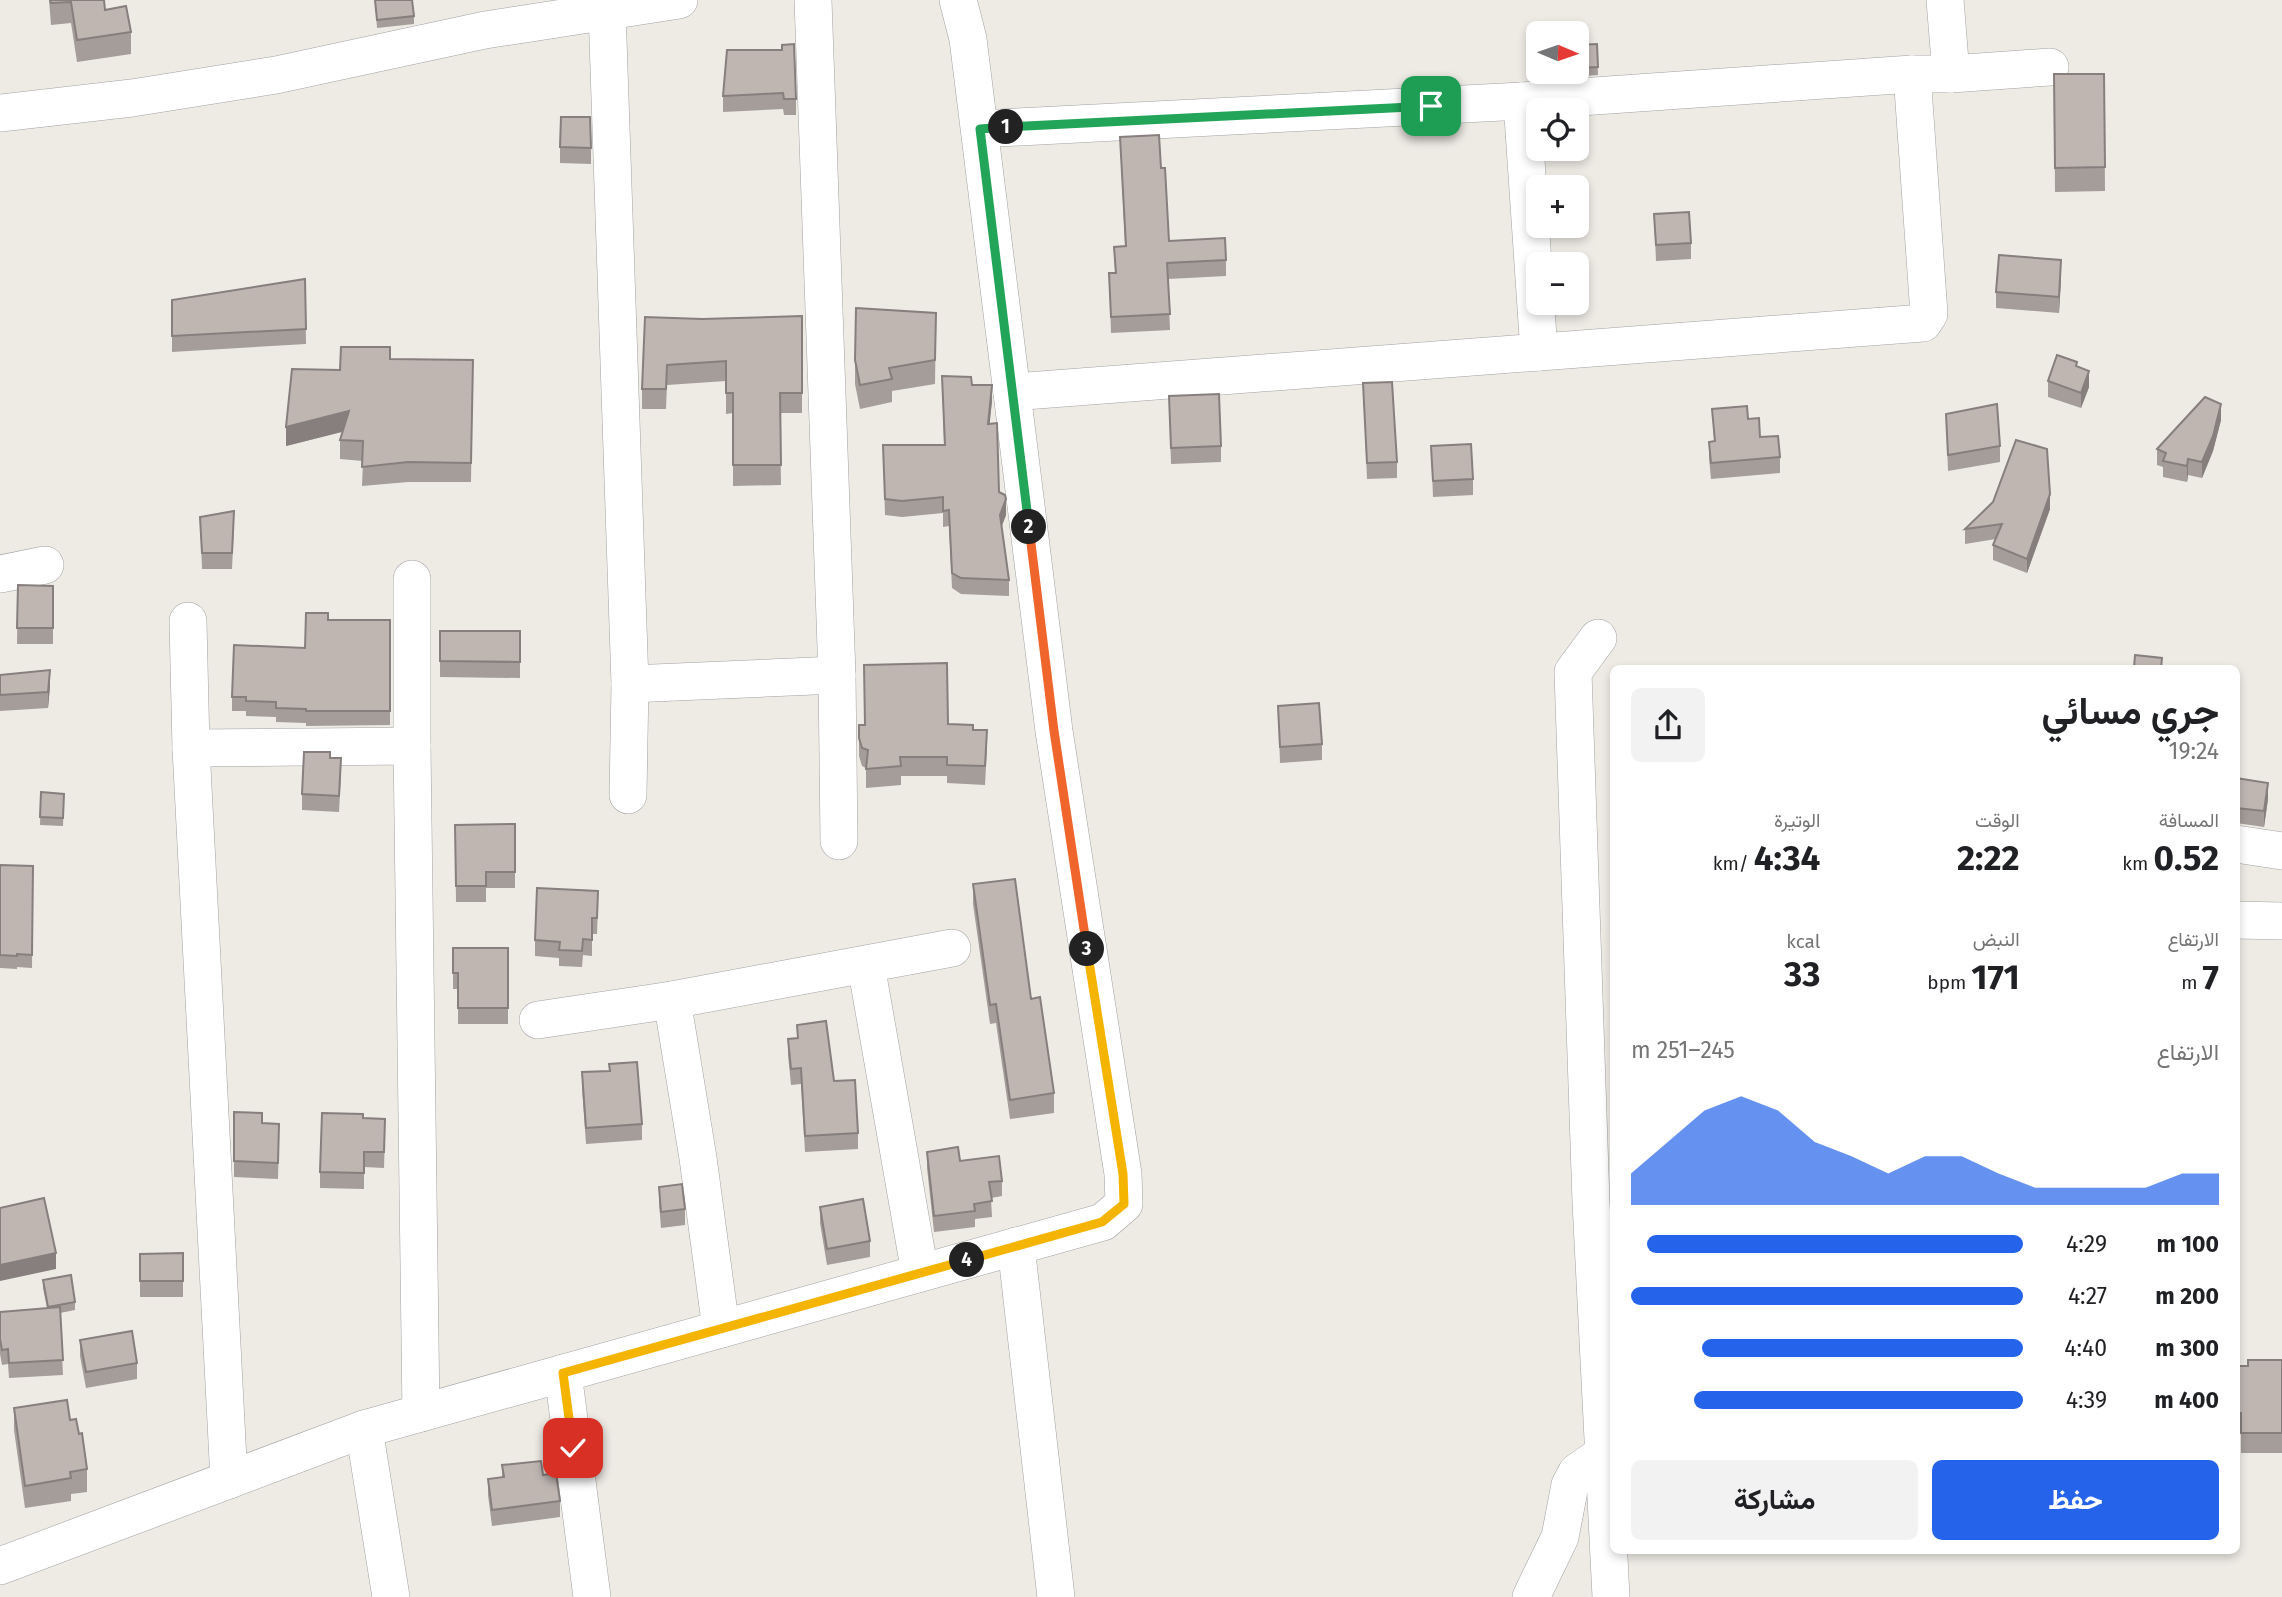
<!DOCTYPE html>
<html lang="ar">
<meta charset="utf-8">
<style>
:root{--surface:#fff;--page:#f2f2f2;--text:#202124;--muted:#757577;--accent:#2563eb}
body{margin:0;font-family:"Fira Sans",Vazirmatn,sans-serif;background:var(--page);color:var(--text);direction:rtl;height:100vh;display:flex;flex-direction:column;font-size:26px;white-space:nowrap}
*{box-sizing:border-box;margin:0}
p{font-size:23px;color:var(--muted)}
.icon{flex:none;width:38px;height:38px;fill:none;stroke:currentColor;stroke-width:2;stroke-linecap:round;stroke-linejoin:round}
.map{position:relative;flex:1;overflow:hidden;direction:ltr}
.drawer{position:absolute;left:1610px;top:665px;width:630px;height:889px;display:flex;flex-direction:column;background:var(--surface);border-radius:10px;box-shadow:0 4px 10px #0003;direction:rtl}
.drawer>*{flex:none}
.needle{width:46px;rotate:92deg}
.buttons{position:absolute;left:1526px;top:21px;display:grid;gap:14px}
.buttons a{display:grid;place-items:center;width:63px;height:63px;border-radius:10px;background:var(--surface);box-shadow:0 4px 10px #0003;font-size:35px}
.pin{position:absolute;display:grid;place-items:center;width:60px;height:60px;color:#fff;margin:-30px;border-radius:14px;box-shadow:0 4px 10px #0006}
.km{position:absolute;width:35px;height:35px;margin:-18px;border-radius:50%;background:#222;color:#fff;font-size:19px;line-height:35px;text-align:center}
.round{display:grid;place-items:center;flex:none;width:74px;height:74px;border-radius:10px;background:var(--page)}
.head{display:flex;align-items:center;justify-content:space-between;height:119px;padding:0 21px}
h1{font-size:38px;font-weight:700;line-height:52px}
.metrics{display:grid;grid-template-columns:repeat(3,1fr);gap:10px;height:119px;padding:7px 21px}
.metrics div{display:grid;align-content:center}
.metrics b{font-size:35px;font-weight:700}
.metrics small{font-size:19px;font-weight:400}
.metrics p{font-size:19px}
.chart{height:196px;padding:14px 21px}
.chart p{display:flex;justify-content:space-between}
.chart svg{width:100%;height:126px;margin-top:7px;fill:var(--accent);opacity:.7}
.button{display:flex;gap:14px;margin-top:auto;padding:14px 21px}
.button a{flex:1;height:80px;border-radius:10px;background:var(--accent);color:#fff;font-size:28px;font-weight:700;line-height:80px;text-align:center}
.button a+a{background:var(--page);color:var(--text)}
ul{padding:0 21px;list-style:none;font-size:23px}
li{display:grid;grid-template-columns:112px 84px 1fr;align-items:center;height:52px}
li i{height:18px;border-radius:9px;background:var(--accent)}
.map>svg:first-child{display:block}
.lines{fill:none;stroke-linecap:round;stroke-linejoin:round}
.minor-casing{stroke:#a2a2a2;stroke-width:38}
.minor{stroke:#fff;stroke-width:37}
.wall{fill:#a49d99}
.shaded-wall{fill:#867f7d}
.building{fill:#bfb6b2;stroke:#867f7d;stroke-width:2}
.split-1-casing{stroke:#fff;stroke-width:14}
.split-2-casing{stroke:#fff;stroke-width:14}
.split-3-casing{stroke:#fff;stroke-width:14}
.split-4-casing{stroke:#fff;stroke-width:14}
.split-5-casing{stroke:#fff;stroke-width:14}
.split-1{stroke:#22a559;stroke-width:9}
.split-2{stroke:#22a559;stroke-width:9}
.split-3{stroke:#f0652b;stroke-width:9}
.split-4{stroke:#f5b400;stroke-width:9}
.split-5{stroke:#f5b400;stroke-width:9}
</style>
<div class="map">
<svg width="2282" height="1597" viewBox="0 0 2282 1597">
<rect width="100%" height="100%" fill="#eeebe5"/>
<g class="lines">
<defs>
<g id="minor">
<path d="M813,0L837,675L839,841"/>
<path d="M1945,0L1951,74"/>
<path d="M607,10L630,684L628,795"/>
<path d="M1522,101L1539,352"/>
<path d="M0,113L132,98L276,75L485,30L679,0"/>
<path d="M980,129L1522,101L1912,74H1951L2050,67"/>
<path d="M1012,392L1923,323L1929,314L1912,74"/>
<path d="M0,574L45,565"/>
<path d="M412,579V746L421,1413"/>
<path d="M188,621L191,748L229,1480"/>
<path d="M1598,638L1573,672L1591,1202L1611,1597"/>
<path d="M630,684L837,675"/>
<path d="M191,748L412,746"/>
<path d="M2236,844L2282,851"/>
<path d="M2236,920L2282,921"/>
<path d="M866,965L920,1273"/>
<path d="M672,1000L698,1158L721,1329"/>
<path d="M538,1020L672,1000L952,948"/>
<path d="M1016,1246L1056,1597"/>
<path d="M563,1373L592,1597"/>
<path d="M364,1429L391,1597"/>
<path d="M0,1566L364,1429L1103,1222L1124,1204L1123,1174L1054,731L968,39L958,0"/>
<path d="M1531,1597L1560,1537L1570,1485L1577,1472L1603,1454"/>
</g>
</defs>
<use href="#minor" class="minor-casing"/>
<use href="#minor" class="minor"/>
</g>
<g class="wall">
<path d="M49,0H104L105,10L131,32V54L77,62L71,23L51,25Z"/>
<path d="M375,0L414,16V24L377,28Z"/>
<path d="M1597,44L1598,75L1571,77V72H1577V45Z"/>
<path d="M727,50L796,99V115H784L783,109L723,112V96Z"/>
<path d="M2054,74H2104L2105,191L2055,192Z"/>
<path d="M1120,137L1161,168L1169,241L1226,260V276L1168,279L1170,330L1111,333L1109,273H1115L1114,247L1125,246Z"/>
<path d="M560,147L591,148V164L560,163Z"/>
<path d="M1654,214L1691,243V259L1656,261Z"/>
<path d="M2061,276L2059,313L1996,308V292Z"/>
<path d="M305,279L306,344L172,352V300Z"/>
<path d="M936,313L935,384L892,391V402L860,409L855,384V360Z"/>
<path d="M802,316V413H780L781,485L733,486V413L726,414V381L667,385L666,409H642V389L702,319Z"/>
<path d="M390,359L473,360L471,482H408L362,486L363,461L340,459V440L342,432L286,446L340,370Z"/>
<path d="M942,376L972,385L992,401L989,424L999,492L1006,515L1001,527L1009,580V596L961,594L952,588L949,526L943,527V513L902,517L885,515L883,445H944Z"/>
<path d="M2048,381L2089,387L2081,408L2048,397Z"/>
<path d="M1363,383L1397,462V478L1367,479Z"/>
<path d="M1169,396L1221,446V462L1171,464Z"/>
<path d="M1712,409L1748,419L1760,437L1780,457V473L1711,479L1709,458V442L1714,441Z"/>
<path d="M1946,414L2000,446V462L1948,471Z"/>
<path d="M2221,420L2213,451L2202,478L2188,475L2187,482L2163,477V467L2157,465V449Z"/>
<path d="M1431,446L1473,479V495L1433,497Z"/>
<path d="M2050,509L2027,573L1993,560V545L1996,539L1965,544V529Z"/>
<path d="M200,517L234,527L232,569H202Z"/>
<path d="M18,585L53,586V644H17Z"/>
<path d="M328,620H390V725L306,726V723L276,722V717L246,716V711H232V697L305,648Z"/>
<path d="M440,631H520V678L440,677Z"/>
<path d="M0,675L50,686L48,708L0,711Z"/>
<path d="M1278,706L1322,744V760L1280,763Z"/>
<path d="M948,724L973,730L987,749L985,785L947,783V776H901V785L866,788V768L862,766L859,756V725Z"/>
<path d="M341,774L339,812L302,810V794Z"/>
<path d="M2236,778L2268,799L2264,827L2236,823Z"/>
<path d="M41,792L64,794L63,826L40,825Z"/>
<path d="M515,824V888H486V902H456L455,825Z"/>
<path d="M0,865L33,866L32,968L17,967V969L0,968Z"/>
<path d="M973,884L1031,999L1054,1093V1113L1010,1119L996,1023L990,1024L973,904Z"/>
<path d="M598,907L597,934H592V956L583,955L582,967L559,966V958L535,956V940Z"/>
<path d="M453,948H508V1024H458V989H453Z"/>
<path d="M797,1025L834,1081L858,1133V1149L805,1152L801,1084L791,1085L788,1055V1039L797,1038Z"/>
<path d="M609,1071L642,1124V1140L586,1144L582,1088V1072Z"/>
<path d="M234,1112L262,1123L279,1140L278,1179L234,1177Z"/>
<path d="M363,1118L385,1135L384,1168L364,1167V1189L320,1188V1172Z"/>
<path d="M927,1152L960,1161L1002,1181V1196L991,1198L992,1217L975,1219V1227L934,1232L927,1168Z"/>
<path d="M659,1187L685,1209V1225L661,1228L659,1203Z"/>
<path d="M820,1207L870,1241V1257L827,1265L820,1223Z"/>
<path d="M183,1253V1297H140V1254Z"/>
<path d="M43,1280L75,1302V1310L60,1313L63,1375L9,1378L8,1364L2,1365L0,1354V1312L47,1308L43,1288Z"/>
<path d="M80,1340L137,1363V1379L86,1388L80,1356Z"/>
<path d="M2282,1360V1453H2241V1433H2236V1366H2248Z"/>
<path d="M14,1408L70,1420L79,1434L87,1469V1492L71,1494V1501L25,1508L14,1430Z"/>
<path d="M502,1465L543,1475L560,1501V1517L492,1526L488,1495V1479L502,1478Z"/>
</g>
<g class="shaded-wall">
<path d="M2061,260V276L2059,313V297Z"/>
<path d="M2089,371V387L2081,408V393Z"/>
<path d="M992,385V401L988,440V424Z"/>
<path d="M2221,404V420L2213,451L2202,478V462Z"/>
<path d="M349,411V430L286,446V427Z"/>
<path d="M2188,459V475L2187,482V466Z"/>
<path d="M2050,494V509L2027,573V559Z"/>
<path d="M1006,499V515L1000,531V515Z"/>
<path d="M50,670V686L48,708V692Z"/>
<path d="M2268,783V799L2264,827V811Z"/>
<path d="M56,1253V1269L0,1281V1265Z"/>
</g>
<g class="building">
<path d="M50,0H104L105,10L126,6L131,32L77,40L71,2L51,3Z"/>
<path d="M375,0H412L414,16L377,20Z"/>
<path d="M794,44L796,99H784L783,93L723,96L727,50H782V45Z"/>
<path d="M1597,44L1598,67L1577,68V45Z"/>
<path d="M2054,74H2104L2105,167L2055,168Z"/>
<path d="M561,117H590L591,148L560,147Z"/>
<path d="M1159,135L1161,168H1165L1169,241L1225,238L1226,260L1167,263L1170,314L1111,317L1109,273H1116L1114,247L1126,246L1120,137Z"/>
<path d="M1689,212L1691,243L1656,245L1654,214Z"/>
<path d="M1999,255L2061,260L2059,297L1996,292Z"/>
<path d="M305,279L306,329L172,336V300Z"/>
<path d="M856,308L936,313L935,360L889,368L892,379L860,385L855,360Z"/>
<path d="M802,316V393H780L781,465H733V393H726V361L667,365L666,389H642L645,317L702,319Z"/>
<path d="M341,347H390V359L473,360L471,463L408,462L362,467L363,441L340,440L349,411L286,427L292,369L340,370Z"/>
<path d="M2057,355L2077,362L2076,366L2089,371L2081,393L2048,381Z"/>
<path d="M942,376L971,377L972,385H992L988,424L997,423L999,492L1005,495L1006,499L1000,515L1009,580L961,578L952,573L949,510L943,511V497L902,501L885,499L883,445H945Z"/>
<path d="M1392,382L1397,462L1367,463L1363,383Z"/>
<path d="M1219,394L1221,446L1171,448L1169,396Z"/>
<path d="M2205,397L2221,404L2213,436L2202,462L2188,459L2187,466L2163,461L2166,453L2157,449Z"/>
<path d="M1997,404L2000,446L1948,455L1946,414Z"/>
<path d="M1747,406L1748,419L1759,418L1760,437L1778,436L1780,457L1711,463L1709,442L1715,441L1712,409Z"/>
<path d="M2016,440L2047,449L2050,494L2027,559L1993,545L2002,524L1965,529L1993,502Z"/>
<path d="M1471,444L1473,479L1433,481L1431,446Z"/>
<path d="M234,511L232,553H202L200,517Z"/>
<path d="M18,585L53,586V628H17Z"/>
<path d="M306,613H328V620H390V711H306V709L276,708V702L246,701V697H232L234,645L305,648Z"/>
<path d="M440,631H520V662L440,661Z"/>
<path d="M2135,655L2162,658L2161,668H2134Z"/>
<path d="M947,663L948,724L973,725V730H987L985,766L947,765V757H900L901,766L866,769L868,750L862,748L859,738V725H865L864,665Z"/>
<path d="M50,670L48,692L0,695V675Z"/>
<path d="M1319,703L1322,744L1280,747L1278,706Z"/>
<path d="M304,752H330V758H341L339,796L302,794Z"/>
<path d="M2236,778L2268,783L2264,811L2236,808Z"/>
<path d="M41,792L64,794L63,818L40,817Z"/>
<path d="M515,824V872H486V886H456L455,825Z"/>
<path d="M0,865L33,866L32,955L17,954V956L0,955Z"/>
<path d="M1015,879L1031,999L1040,997L1054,1093L1010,1100L996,1004L990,1005L973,884Z"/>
<path d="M537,888L598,891L597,918H592V940L583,939L582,951L559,950L560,942L535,940Z"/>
<path d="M453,948H508V1008H458V973H453Z"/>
<path d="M826,1021L834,1081L855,1080L858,1133L805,1136L801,1068L791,1069L788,1039L798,1038L797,1025Z"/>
<path d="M637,1062L642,1124L586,1128L582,1072L610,1071L609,1064Z"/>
<path d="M234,1112L262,1113V1123L279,1124L278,1163L234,1161Z"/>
<path d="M322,1113L363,1114V1118L385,1119L384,1152H364V1173L320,1172Z"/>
<path d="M958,1147L960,1161L999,1156L1002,1181L989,1182L992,1201L974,1204L975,1211L934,1216L927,1152Z"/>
<path d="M682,1184L685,1209L661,1212L659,1187Z"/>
<path d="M44,1198L56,1253L0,1265V1208Z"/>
<path d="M863,1199L870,1241L827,1249L820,1207Z"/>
<path d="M183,1253V1281H140V1254Z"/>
<path d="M71,1275L75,1302L48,1307L43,1280Z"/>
<path d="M60,1307L63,1360L9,1363L8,1349L2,1350L0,1339V1312Z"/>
<path d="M132,1331L137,1363L86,1372L80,1340Z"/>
<path d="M2248,1360H2282V1433H2241V1413H2236V1366H2248Z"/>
<path d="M67,1400L70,1420L76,1419L79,1434L82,1433L87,1469L70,1472L71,1478L25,1486L14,1408Z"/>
<path d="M541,1461L543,1475L556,1473L560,1501L492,1510L488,1479L504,1477L502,1465Z"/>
</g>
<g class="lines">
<defs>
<path id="split-1" d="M1006,127L1431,106"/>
<path id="split-2" d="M1006,127L980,129L1029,527"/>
<path id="split-3" d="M1029,527L1054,731L1087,949"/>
<path id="split-4" d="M967,1260L1102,1222L1124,1204L1123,1174L1087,949"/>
<path id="split-5" d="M573,1448L563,1373L967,1260"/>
</defs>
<use href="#split-1" class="split-1-casing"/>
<use href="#split-2" class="split-2-casing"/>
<use href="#split-3" class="split-3-casing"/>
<use href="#split-4" class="split-4-casing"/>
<use href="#split-5" class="split-5-casing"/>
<use href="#split-1" class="split-1"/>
<use href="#split-2" class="split-2"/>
<use href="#split-3" class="split-3"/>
<use href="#split-4" class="split-4"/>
<use href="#split-5" class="split-5"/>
</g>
</svg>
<div class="buttons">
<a><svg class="needle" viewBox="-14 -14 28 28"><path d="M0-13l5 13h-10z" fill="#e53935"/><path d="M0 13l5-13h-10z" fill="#757577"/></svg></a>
<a><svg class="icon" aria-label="locate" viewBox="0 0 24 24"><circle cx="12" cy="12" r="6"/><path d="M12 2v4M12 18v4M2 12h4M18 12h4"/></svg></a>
<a>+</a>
<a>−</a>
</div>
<div class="pin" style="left:1431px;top:106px;background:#1e9e55"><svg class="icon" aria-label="arrive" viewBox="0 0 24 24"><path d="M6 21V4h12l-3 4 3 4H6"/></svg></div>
<div class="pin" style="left:573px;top:1448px;background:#d93025"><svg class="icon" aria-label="check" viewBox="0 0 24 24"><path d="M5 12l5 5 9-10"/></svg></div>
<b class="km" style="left:1006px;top:127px">1</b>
<b class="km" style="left:1029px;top:527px">2</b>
<b class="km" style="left:1087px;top:949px">3</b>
<b class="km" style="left:967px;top:1260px">4</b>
<section class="drawer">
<div class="head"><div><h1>جري مسائي</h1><p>19:24</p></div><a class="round"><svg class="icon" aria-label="share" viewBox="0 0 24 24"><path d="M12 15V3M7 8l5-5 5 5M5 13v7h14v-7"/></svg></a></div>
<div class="metrics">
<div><p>المسافة</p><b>0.52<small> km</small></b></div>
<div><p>الوقت</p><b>2:22</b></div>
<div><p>الوتيرة</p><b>4:34<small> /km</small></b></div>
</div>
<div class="metrics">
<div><p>الارتفاع</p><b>7<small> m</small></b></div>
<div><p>النبض</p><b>171<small> bpm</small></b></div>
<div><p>kcal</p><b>33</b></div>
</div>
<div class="chart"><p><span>الارتفاع</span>245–251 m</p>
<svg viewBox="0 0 160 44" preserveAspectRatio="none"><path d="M0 44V33L10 22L20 11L30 6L40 11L50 22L60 27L70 33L80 27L90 27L100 33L110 38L120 38L130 38L140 38L150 33L160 33V44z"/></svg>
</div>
<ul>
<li><b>100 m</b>4:29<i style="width:96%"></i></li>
<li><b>200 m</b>4:27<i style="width:100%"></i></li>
<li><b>300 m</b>4:40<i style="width:82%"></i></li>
<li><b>400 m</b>4:39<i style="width:84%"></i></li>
</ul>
<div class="button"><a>حفظ</a><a>مشاركة</a></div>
</section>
</div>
